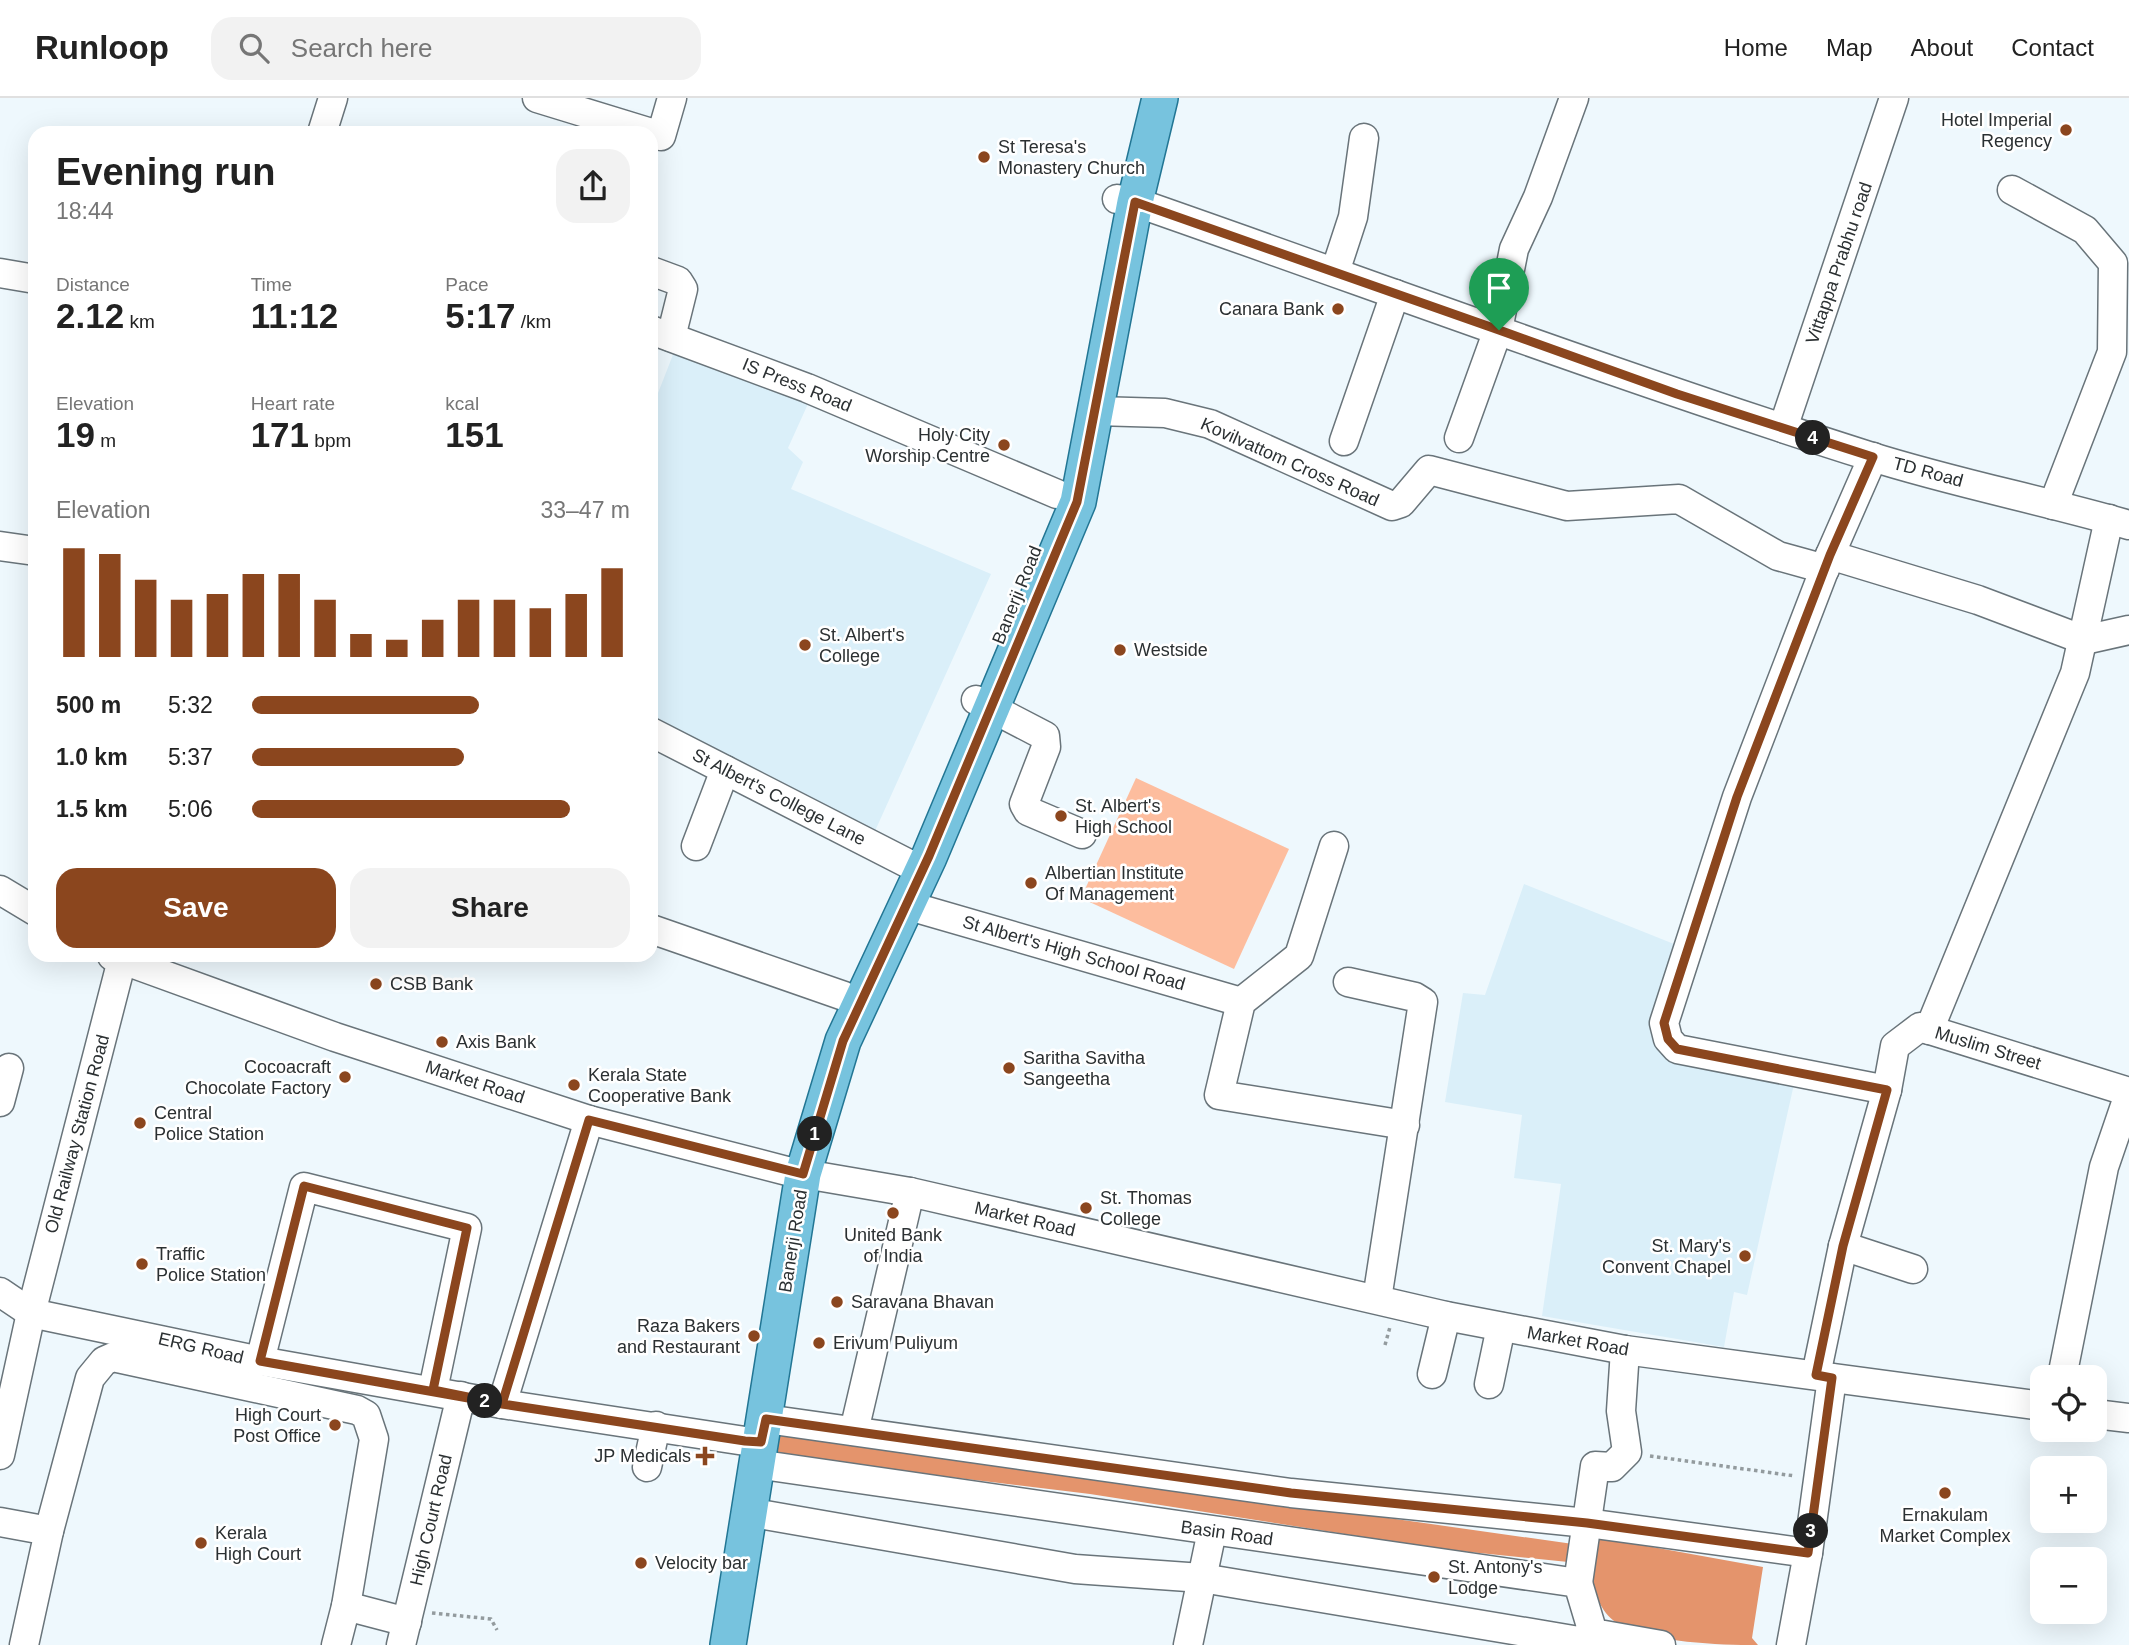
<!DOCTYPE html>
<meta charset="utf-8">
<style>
:root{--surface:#fff;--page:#f2f2f2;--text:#222;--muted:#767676;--line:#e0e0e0;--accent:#8b461e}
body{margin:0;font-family:Helvetica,sans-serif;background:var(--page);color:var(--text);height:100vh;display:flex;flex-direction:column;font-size:26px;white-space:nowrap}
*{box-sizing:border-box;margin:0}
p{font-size:23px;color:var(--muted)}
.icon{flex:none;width:38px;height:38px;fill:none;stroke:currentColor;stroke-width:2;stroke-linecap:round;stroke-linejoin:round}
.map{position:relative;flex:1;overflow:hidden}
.sheet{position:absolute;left:28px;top:28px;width:630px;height:836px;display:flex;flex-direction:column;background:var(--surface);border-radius:21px;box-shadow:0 7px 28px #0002}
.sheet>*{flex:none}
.controls{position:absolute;left:2030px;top:1267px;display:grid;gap:14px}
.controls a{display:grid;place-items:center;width:77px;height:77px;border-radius:14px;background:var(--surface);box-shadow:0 7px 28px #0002;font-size:35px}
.pin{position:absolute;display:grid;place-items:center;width:60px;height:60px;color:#fff;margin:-72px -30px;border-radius:50% 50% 50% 0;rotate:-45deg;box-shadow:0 0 7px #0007}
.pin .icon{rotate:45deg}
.km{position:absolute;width:35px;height:35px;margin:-18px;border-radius:50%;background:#222;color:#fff;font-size:19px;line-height:35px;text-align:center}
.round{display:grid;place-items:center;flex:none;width:74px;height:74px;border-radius:21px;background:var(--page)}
.overview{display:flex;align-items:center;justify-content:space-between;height:119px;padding:0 28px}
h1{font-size:38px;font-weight:800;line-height:52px}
.metrics{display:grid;grid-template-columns:repeat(3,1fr);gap:10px;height:119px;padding:7px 28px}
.metrics div{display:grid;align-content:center}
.metrics b{font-size:35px;font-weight:800}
.metrics small{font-size:19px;font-weight:400}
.metrics p{font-size:19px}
.chart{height:196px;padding:14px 28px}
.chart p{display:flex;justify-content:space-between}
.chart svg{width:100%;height:126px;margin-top:7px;stroke:var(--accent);stroke-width:6}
.primary-button{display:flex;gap:14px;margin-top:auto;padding:14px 28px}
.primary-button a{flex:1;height:80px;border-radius:21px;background:var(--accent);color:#fff;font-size:28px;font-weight:800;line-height:80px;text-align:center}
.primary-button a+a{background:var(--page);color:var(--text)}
ul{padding:0 28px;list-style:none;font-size:23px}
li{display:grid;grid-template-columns:112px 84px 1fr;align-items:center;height:52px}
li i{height:18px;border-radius:9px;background:var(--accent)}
header{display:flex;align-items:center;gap:42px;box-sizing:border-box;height:98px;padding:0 35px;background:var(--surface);border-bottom:2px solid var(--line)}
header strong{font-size:33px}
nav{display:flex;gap:38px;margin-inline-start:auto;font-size:24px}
.search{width:490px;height:63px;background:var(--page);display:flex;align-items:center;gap:18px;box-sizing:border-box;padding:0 24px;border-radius:21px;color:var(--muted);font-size:26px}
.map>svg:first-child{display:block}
.built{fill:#daeff9}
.green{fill:#fdbd9e}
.water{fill:#e4946c}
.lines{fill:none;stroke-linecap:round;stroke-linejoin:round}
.minor-casing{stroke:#69747a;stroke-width:31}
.major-casing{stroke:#227694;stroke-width:38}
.path{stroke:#939b9e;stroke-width:3.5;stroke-dasharray:3.5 3.5;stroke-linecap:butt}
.minor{stroke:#fff;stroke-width:28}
.major{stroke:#77c3de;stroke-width:35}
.route-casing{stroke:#fff;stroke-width:14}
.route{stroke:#8b461e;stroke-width:9}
.poi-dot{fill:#8b461e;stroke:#fff;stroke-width:2.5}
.labels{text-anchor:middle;stroke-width:5;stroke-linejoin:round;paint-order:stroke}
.poi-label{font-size:18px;fill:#2b3032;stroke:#fff;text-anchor:start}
.street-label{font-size:18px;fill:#2b3032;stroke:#fff}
</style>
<header>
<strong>Runloop</strong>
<div class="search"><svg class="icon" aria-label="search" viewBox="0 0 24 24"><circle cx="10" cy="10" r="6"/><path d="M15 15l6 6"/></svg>Search here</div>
<nav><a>Home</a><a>Map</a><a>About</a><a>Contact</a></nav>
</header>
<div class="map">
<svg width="2129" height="1547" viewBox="0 0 2129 1547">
<rect width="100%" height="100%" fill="#eef8fd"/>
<g class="built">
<path d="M676,249L812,297L788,350L803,364L791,391L991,476L875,733L651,618V313Z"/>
<path d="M1524,786L1684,850L1652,932L1796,977L1747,1197L1734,1194L1724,1249L1542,1218L1561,1086L1514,1080L1522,1017L1445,1004L1463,895L1485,897Z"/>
</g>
<path class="green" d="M1136,680L1289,751L1234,871L1081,800Z"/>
<path class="water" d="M771,1333L1573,1446L1597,1439L1763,1469L1752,1540L1758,1547C1717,1547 1656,1545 1619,1526C1602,1517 1592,1493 1593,1476L1578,1465L1440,1451L1090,1396L768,1357Z"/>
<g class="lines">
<defs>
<g id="minor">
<path d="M537,0L661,38L672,0"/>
<path d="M322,35L333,0"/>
<path d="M2012,92L2085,132L2113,165L2112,254L2053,407"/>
<path d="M1117,101L1135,104C1379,189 1622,280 1869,358C1954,385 2043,402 2129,427"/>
<path d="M651,173L678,183L683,191L671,239"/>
<path d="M1335,174L1353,119L1364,40"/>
<path d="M0,175L35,181"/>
<path d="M651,232L807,290L1057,396"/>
<path d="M1096,313L1165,315L1210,326L1392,408L1401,405L1429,372L1567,408L1679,401L1778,458L1825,471"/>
<path d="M1783,330L1894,0"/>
<path d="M1459,340L1498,232L1514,151L1538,99L1574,0"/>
<path d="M1344,343L1395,196"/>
<path d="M1873,359L1830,457L1737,699L1664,925L1668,941L1677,951L1887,992"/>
<path d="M0,448L35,453"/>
<path d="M1830,457L1978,502L2084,542L2129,532"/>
<path d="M976,602L1045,638L1046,649L1024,706L1028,713L1082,736"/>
<path d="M651,634L907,765"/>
<path d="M696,748L725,672"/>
<path d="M1334,748L1299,858L1241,904L1219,997L1405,1027"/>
<path d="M0,792L35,813"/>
<path d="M906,807L1241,904"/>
<path d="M651,831L844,898"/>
<path d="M112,858L335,939L589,1022L787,1073L910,1094L1446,1218L1625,1252L2042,1308"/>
<path d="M1348,884L1415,899L1423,904L1377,1201"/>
<path d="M1929,932L2075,575L2109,421"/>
<path d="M0,1004L9,970"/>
<path d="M1843,1148L1913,1171"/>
<path d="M0,1194L31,1215L260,1263L502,1306L745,1343"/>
<path d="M260,1263L304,1089L467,1130L433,1292"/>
<path d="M1432,1276L1446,1218"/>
<path d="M1816,1277L1843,1148L1887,992L1895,948L1920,929L2129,994"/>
<path d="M2062,1279L2104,1069L2129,996"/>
<path d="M1489,1286L1501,1229"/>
<path d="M502,1306L589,1022"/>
<path d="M2095,1316L2129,1320"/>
<path d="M766,1321L1291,1395L1587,1425L1808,1455"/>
<path d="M854,1333L910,1094"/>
<path d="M0,1357L31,1215L123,858"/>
<path d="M756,1366L1578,1485L1593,1535L1661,1547"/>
<path d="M647,1369L656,1328"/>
<path d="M748,1414L1075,1471L1202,1480L1579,1543L1593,1535"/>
<path d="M0,1424L49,1433L24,1547"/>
<path d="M49,1433L90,1280L104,1263L113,1259L357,1312L366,1317L374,1341L346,1508"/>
<path d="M1578,1485L1595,1368L1612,1369L1627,1354L1621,1313L1625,1252"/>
<path d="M336,1547L346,1508L407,1524"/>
<path d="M401,1547L461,1298"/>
<path d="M1188,1547L1212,1433"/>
<path d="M1791,1547L1808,1455L1832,1280"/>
</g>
<path id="major" d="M728,1547L803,1076L843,943L929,759L1078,404L1135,104L1160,0"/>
</defs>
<use href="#minor" class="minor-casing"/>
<use href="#major" class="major-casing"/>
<g class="path">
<path d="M1385,1247L1390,1229"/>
<path d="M1650,1358L1795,1378"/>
<path d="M432,1515L491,1521L497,1532"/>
</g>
<use href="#minor" class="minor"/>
<use href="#major" class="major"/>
</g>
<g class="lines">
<defs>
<path id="route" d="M1499,232L1135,104L1077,404L929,758L843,943L803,1076L589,1022L502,1306L260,1263L304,1088L467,1130L433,1292L502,1306L745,1343L761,1344L766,1321L1291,1395L1587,1425L1808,1455L1832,1280L1816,1277L1843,1148L1887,992L1677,951L1668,941L1664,925L1737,699L1830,457L1873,359L1677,296L1499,232"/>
</defs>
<use href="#route" class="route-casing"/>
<use href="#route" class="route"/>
</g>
<g class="poi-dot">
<circle cx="2066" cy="32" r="7"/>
<circle cx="984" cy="59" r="7"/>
<circle cx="1338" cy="211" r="7"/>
<circle cx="1004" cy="347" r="7"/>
<circle cx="805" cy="547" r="7"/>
<circle cx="1120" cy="552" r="7"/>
<circle cx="1061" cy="718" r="7"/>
<circle cx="1031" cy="785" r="7"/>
<circle cx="376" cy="886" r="7"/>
<circle cx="442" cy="944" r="7"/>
<circle cx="1009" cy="970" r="7"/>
<circle cx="345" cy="979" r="7"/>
<circle cx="574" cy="987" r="7"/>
<circle cx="140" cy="1025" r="7"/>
<circle cx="1086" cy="1110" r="7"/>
<circle cx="893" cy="1115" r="7"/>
<circle cx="1745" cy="1158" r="7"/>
<circle cx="142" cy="1166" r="7"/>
<circle cx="837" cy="1204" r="7"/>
<circle cx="754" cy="1238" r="7"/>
<circle cx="819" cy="1245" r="7"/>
<circle cx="335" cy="1327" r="7"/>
<path d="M701.5 1347.5h7v7h7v7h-7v7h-7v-7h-7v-7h7z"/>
<circle cx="1945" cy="1395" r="7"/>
<circle cx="201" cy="1445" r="7"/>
<circle cx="641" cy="1465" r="7"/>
<circle cx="1434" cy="1479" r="7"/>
</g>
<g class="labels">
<g class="poi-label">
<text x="2052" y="28" text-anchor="end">Hotel Imperial<tspan x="2052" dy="21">Regency</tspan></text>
<text x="998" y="55">St Teresa's<tspan x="998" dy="21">Monastery Church</tspan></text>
<text x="1324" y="217" text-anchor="end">Canara Bank</text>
<text x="990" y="343" text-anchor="end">Holy City<tspan x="990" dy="21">Worship Centre</tspan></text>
<text x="819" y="543">St. Albert's<tspan x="819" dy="21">College</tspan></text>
<text x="1134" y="558">Westside</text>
<text x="1075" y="714">St. Albert's<tspan x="1075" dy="21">High School</tspan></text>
<text x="1045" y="781">Albertian Institute<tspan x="1045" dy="21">Of Management</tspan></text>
<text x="390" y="892">CSB Bank</text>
<text x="456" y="950">Axis Bank</text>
<text x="1023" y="966">Saritha Savitha<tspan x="1023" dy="21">Sangeetha</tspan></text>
<text x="331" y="975" text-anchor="end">Cocoacraft<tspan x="331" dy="21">Chocolate Factory</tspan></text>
<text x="588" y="983">Kerala State<tspan x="588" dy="21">Cooperative Bank</tspan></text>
<text x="154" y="1021">Central<tspan x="154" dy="21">Police Station</tspan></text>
<text x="1100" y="1106">St. Thomas<tspan x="1100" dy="21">College</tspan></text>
<text x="893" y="1143" text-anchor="middle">United Bank<tspan x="893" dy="21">of India</tspan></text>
<text x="1731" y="1154" text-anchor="end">St. Mary's<tspan x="1731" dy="21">Convent Chapel</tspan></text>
<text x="156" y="1162">Traffic<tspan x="156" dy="21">Police Station</tspan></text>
<text x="851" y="1210">Saravana Bhavan</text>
<text x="740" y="1234" text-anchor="end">Raza Bakers<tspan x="740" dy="21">and Restaurant</tspan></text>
<text x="833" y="1251">Erivum Puliyum</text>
<text x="321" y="1323" text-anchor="end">High Court<tspan x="321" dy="21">Post Office</tspan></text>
<text x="691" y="1364" text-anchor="end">JP Medicals</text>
<text x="1945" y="1423" text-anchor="middle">Ernakulam<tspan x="1945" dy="21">Market Complex</tspan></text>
<text x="215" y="1441">Kerala<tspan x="215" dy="21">High Court</tspan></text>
<text x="655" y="1471">Velocity bar</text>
<text x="1448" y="1475">St. Antony's<tspan x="1448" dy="21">Lodge</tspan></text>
</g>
<g class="street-label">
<text transform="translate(1839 165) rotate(-71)" y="6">Vittappa Prabhu road</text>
<text transform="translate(797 287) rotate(22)" y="6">IS Press Road</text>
<text transform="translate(1290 364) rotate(24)" y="6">Kovilvattom Cross Road</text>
<text transform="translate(1928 374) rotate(15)" y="6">TD Road</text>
<text transform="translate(1017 497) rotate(-68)" y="6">Banerji Road</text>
<text transform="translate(779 699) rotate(27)" y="6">St Albert's College Lane</text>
<text transform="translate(1074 855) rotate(16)" y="6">St Albert's High School Road</text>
<text transform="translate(1988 950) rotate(17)" y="6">Muslim Street</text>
<text transform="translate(475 984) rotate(18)" y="6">Market Road</text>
<text transform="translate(77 1036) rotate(-75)" y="6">Old Railway Station Road</text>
<text transform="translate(1025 1121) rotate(13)" y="6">Market Road</text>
<text transform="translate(793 1143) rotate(-81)" y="6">Banerji Road</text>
<text transform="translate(1578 1243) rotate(10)" y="6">Market Road</text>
<text transform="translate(201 1250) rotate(13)" y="6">ERG Road</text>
<text transform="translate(431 1422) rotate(-77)" y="6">High Court Road</text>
<text transform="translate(1227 1435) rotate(8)" y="6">Basin Road</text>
</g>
</g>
</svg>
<div class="controls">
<a><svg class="icon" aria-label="locate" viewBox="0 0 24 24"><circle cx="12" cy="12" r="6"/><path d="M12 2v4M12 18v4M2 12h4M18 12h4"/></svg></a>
<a>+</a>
<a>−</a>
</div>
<div class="pin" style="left:1499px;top:232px;background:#1e9e55"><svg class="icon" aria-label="arrive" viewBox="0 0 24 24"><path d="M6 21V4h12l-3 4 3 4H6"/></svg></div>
<b class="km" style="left:815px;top:1036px">1</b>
<b class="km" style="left:485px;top:1303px">2</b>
<b class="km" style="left:1811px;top:1433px">3</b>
<b class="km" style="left:1813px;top:340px">4</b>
<section class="sheet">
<div class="overview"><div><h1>Evening run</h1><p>18:44</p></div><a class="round"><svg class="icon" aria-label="share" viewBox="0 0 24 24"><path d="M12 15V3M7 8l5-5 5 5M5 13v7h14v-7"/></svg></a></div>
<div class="metrics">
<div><p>Distance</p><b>2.12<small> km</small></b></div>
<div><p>Time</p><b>11:12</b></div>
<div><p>Pace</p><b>5:17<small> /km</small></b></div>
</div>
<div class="metrics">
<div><p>Elevation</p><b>19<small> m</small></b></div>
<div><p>Heart rate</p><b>171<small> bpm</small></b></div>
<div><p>kcal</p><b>151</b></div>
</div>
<div class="chart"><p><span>Elevation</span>33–47 m</p>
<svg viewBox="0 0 160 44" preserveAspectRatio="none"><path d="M5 44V6M15 44V8M25 44V17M35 44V24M45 44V22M55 44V15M65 44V15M75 44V24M85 44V36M95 44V38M105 44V31M115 44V24M125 44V24M135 44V27M145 44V22M155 44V13"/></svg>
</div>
<ul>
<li><b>500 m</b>5:32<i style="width:60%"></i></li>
<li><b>1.0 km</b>5:37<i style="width:56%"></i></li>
<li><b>1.5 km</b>5:06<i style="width:84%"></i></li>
</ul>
<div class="primary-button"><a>Save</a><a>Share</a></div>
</section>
</div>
